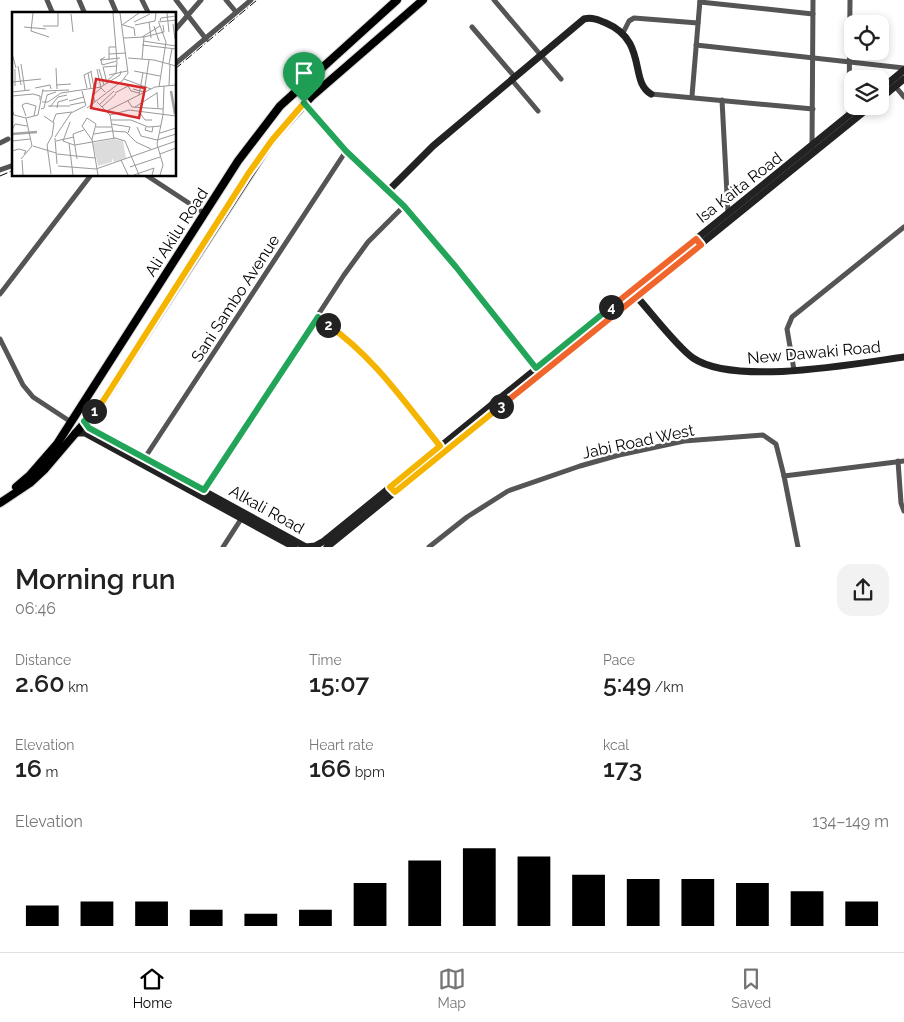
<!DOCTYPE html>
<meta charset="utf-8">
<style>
:root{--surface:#fff;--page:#f2f2f2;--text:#222;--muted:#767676;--line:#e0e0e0;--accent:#000}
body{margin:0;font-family:Raleway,sans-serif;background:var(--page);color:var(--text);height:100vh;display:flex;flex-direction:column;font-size:19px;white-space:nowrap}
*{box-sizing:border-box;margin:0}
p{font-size:16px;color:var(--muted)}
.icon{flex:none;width:28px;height:28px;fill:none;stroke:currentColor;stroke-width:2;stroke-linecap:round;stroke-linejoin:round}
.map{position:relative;height:547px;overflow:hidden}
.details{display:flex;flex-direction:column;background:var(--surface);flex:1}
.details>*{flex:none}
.tools{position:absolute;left:844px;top:15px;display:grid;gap:10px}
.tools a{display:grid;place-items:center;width:45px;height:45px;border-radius:10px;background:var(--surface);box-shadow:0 2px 8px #0003;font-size:25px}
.pin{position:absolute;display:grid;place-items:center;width:42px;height:42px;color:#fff;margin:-51px -21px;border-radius:50% 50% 50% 0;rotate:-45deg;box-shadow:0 0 5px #0007}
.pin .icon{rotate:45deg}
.km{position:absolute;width:25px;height:25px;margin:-12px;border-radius:50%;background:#222;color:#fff;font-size:14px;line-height:25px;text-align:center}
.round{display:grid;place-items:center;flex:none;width:52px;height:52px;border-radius:15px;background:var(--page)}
.headline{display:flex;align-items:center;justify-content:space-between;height:85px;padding:0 15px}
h1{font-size:28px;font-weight:600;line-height:38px}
.stats{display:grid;grid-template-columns:repeat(3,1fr);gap:8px;height:85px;padding:5px 15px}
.stats div{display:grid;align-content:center}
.stats b{font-size:25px;font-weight:600}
.stats small{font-size:14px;font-weight:400}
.stats p{font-size:14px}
.chart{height:140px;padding:10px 15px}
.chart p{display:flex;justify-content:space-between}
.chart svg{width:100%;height:90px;margin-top:5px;stroke:var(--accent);stroke-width:6}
.menu{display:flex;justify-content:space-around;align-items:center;height:70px;border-top:1px solid var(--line);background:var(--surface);font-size:14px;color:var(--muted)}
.menu a{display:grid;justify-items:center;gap:2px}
.menu .active{color:var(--accent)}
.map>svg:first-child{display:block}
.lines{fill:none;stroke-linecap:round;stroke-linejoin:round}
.primary-casing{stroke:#dbdbdb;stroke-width:10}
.street{stroke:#555;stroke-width:5}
.secondary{stroke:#222;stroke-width:7}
.primary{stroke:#000;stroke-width:8}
.rail{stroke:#000;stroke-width:1;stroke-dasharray:8 2.5 1 2.5;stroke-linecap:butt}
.split-1-casing{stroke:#fff;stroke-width:10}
.split-2-casing{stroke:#fff;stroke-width:10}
.split-3-casing{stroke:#fff;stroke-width:10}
.split-4-casing{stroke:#fff;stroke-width:10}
.split-5-casing{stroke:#fff;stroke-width:10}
.split-1{stroke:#f5b400;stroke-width:6}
.split-2{stroke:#22a559;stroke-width:6}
.split-3{stroke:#f5b400;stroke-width:6}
.split-4{stroke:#f0652b;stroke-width:6}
.split-5{stroke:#22a559;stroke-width:6}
.labels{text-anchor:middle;stroke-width:4.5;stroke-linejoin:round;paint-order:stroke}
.street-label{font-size:16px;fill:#000;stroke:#fff}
.inset-river{fill:none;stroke:#a3a3a3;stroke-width:2.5}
.inset-road{fill:none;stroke:#999;stroke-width:1}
.view{fill:#d62828;fill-opacity:0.15;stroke:#d62828;stroke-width:2.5}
.inset-edge{fill:none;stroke:#000;stroke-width:2.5}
</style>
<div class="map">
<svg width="904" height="547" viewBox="0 0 904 547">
<rect width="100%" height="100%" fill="#fff"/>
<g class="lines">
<defs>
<g id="primary">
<path d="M16,487L30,475L57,444L238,161L280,106L397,0"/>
<path d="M0,503L30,483L45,469L103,401L272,140L311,97L423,0"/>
</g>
</defs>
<use href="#primary" class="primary-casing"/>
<g class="street">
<path d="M47,0L53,14"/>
<path d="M79,0L85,14"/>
<path d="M111,0L117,14"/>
<path d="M142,0L149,14"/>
<path d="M176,0L206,39"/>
<path d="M226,0L236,12"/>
<path d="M494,0L561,79"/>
<path d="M700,2L813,14"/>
<path d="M472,27L514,76"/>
<path d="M175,30L201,0"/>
<path d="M623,33L629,21L634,18L698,23"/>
<path d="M696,45L904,68"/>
<path d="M175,64L251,0"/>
<path d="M511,79L538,111"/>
<path d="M895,86L904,97"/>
<path d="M651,94L813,109"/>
<path d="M692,96L700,0"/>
<path d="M722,100L728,213"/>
<path d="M849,115L850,0"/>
<path d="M0,143L8,139"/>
<path d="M812,147L813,0"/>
<path d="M0,170L14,165"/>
<path d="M146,175L204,213"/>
<path d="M0,294L91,175"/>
<path d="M318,317L352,343L369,359L440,446"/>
<path d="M0,339L23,385L33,397L71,422"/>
<path d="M794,370L787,329L792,317L904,227"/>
<path d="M144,459L346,151"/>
<path d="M898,461L901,503L904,511"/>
<path d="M784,476L798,547"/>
<path d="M204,490L344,275L368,242L404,206"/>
<path d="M223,547L243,516"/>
<path d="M429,547L467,517L508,491L580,466L619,455L684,441L763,435L776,444L784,476L904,461"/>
</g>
<g class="secondary">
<path d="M880,90L904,70"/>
<path d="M880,99L904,79"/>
<path d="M304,103L346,151L404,206L456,267L536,368"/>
<path d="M389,190L433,146L584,19C592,17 599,20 606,23C648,41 629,82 651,94"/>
<path d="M636,296C650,311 677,347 693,358C734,386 854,364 904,357"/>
<path d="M84,421L89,428L306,547"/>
<path d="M75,433H85L294,547"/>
<path d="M306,547L315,546L324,541L860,106"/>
<path d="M327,547L871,106"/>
</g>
<use href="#primary" class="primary"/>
<g class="rail">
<path d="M175,69L257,0"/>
<path d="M0,176L14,170"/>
</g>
</g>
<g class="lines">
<defs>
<path id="split-1" d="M94,411L103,401L248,174L272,140L304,103"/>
<path id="split-2" d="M94,411L84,421L89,428L204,490L318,317L328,325"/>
<path id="split-3" d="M328,325C374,357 405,403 440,446L390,487L395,492L501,406"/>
<path id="split-4" d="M501,406L701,245L696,239L611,307"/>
<path id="split-5" d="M304,103L346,151L404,206L456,267L536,368L611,307"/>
</defs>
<use href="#split-1" class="split-1-casing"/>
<use href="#split-2" class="split-2-casing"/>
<use href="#split-3" class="split-3-casing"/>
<use href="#split-4" class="split-4-casing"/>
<use href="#split-5" class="split-5-casing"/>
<use href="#split-1" class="split-1"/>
<use href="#split-2" class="split-2"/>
<use href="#split-3" class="split-3"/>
<use href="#split-4" class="split-4"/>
<use href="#split-5" class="split-5"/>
</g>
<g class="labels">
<g class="street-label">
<text transform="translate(739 187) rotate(-38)" y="6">Isa Kaita Road</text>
<text transform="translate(176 232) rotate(-57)" y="6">Ali Akilu Road</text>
<text transform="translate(235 298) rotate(-57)" y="6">Sani Sambo Avenue</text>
<text transform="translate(814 352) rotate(-5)" y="6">New Dawaki Road</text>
<text transform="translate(638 441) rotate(-12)" y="6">Jabi Road West</text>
<text transform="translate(267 509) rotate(29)" y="6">Alkali Road</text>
</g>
</g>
<g transform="translate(12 12)">
<rect width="164" height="164" fill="#fff"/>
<path d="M102,127L111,129L114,146L102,150L100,146V150L86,154L81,131Z" fill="#dcdcdc"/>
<path class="inset-river" d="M159,79L163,102M0,122L25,120"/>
<path class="inset-road" d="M21,1L19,19L37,25M155,1L157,20M59,2L61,20M148,9L149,6L164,4M122,10L138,2M137,10L139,26M146,10L164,8L163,1M161,12L163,27M110,13L127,1M111,13L122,16L123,24M123,13L143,9L144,1M31,14H46V1M142,14L147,29M12,15L34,17M130,25L148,14M132,25L152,20L151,13M112,26L132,25L130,47M131,29L164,34M130,33L164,37M0,41L4,56M97,42L114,41M93,45L88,48L108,46M116,46L142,48L164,54M89,48L90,53L105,49L101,1M97,48V35H104M9,52L13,78M157,52L160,37M6,54L9,73M44,56L45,77M3,57V74M85,57L89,76L93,80M87,57L92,73M122,59L148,64M79,60L82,76M76,61L79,77M97,63L115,59M112,67L139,77M95,69L104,61L105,50M0,70L29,67M95,71L91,55L105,54M44,73L59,72M157,73L158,53M133,74L137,48M147,75L154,30L147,11M23,76L38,73L39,77M75,76L72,63L80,59M121,77L132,80L134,74M31,79L57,78M70,79L74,94M0,80L18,78M145,80L146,96M103,81L116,74L119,79L127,81M127,83L131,61M0,84L21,82L28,84V88M57,89L72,85M116,89L120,95L151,97M30,90H36L49,81L89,75L108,63L109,59M83,90L81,83L89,76M85,90L98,103L102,127M58,93L73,90M87,93L102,79M36,94H58M38,95L46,85L55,83M90,95L104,82M123,95L145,81M45,96L46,90L56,87M75,96L110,69L116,61L108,1M0,97L2,103L14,106L20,134M29,97L32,96L35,83L44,80M95,99L143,75L164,73M128,101L133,108H140M98,103L117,98L164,104M14,104L10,93L14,91L24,94L22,104M32,104L42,111L40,124M14,106L26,103L31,77M75,106L84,112L80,127L86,163M75,106L70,114L80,128M99,108H119L136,115L149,114M41,110L44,102L60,100M58,110L51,129L62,133M99,112L118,115L116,121M84,115H100M125,115L129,124L145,128L164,122M134,115L133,118L140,120L141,115M0,118L3,112L15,114M100,119L114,120L124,130L139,137M148,121L164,116M82,122L100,119M43,125L59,101L73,94M43,126L45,152M0,129L18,127M44,129L62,125M80,130L103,126L113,129L127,163M57,131L61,163M63,133L80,130M21,134L44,141M0,139L7,137L14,139L12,142M45,142L83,146M148,142L164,136M9,147L20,134M65,147L61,122L72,118M10,148L11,163M109,148L116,163M46,154L84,157L164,129M118,155L148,145M39,162L35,133L40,124M122,163L142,156L140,163M148,163L151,153L145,132L151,103L152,74"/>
<path class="view" d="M84,67L133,76L127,106L79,96Z"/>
<rect width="164" height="164" class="inset-edge"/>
</g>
</svg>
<div class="tools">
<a><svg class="icon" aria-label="locate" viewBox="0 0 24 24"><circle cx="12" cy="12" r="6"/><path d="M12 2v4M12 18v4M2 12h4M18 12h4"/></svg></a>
<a><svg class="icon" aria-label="layers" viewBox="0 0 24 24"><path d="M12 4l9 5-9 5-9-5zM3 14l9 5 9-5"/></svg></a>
</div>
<div class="pin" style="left:304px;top:103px;background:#1e9e55"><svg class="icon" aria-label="arrive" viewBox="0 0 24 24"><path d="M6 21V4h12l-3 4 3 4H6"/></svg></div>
<b class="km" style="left:94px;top:411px">1</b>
<b class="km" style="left:328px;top:325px">2</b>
<b class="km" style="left:501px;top:406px">3</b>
<b class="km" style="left:611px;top:307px">4</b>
</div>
<section class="details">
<div class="headline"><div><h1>Morning run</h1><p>06:46</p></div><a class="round"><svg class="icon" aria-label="share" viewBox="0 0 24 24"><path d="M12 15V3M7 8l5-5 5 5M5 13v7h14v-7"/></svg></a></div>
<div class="stats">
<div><p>Distance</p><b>2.60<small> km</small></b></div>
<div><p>Time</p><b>15:07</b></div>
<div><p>Pace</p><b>5:49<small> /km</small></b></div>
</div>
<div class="stats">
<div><p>Elevation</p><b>16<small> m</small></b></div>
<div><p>Heart rate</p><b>166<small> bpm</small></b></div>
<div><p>kcal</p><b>173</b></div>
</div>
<div class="chart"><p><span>Elevation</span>134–149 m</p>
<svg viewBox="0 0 160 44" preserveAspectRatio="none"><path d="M5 44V34M15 44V32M25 44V32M35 44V36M45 44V38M55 44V36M65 44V23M75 44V12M85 44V6M95 44V10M105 44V19M115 44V21M125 44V21M135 44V23M145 44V27M155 44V32"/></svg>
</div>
</section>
<nav class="menu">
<a class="active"><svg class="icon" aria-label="home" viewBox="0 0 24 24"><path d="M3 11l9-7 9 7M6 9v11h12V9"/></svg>Home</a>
<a><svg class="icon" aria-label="map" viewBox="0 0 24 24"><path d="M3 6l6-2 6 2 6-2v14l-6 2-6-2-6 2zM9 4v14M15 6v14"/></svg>Map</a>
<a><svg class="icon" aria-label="saved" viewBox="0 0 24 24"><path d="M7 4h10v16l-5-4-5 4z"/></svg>Saved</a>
</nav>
